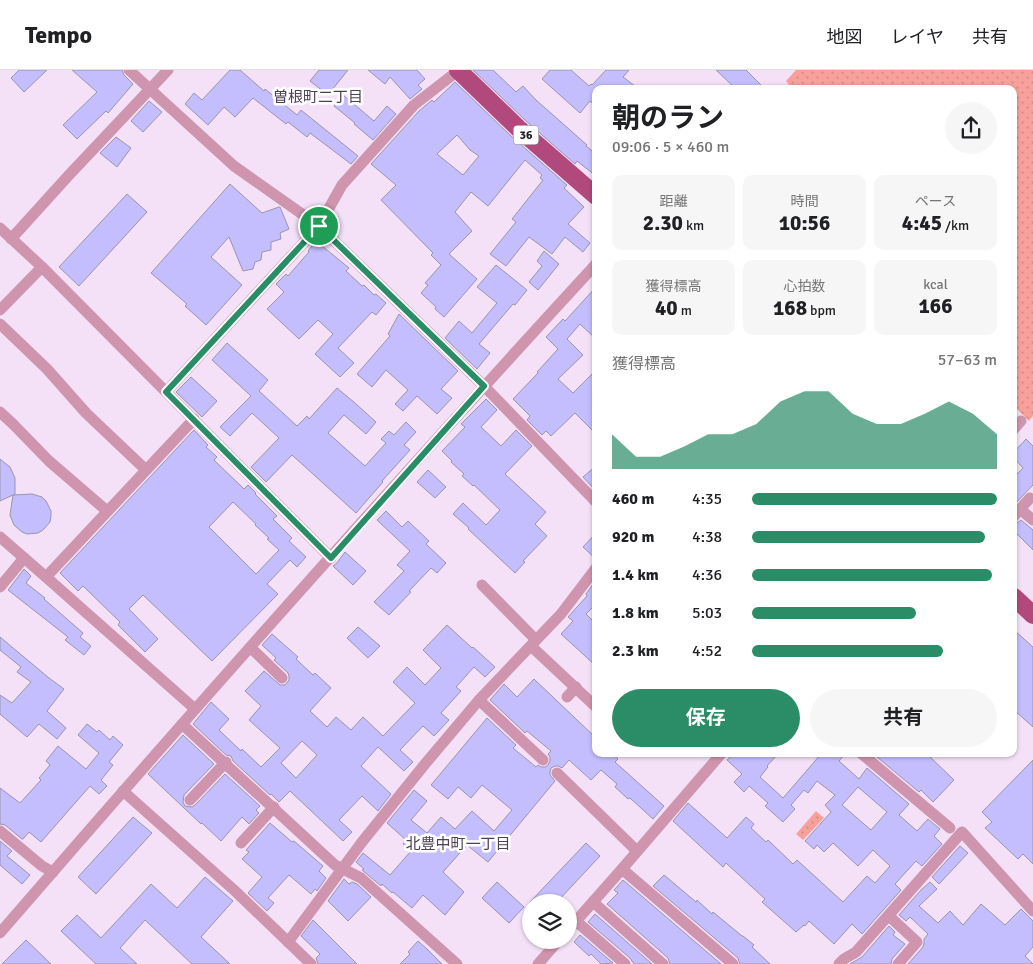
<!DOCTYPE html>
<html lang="ja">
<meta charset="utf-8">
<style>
:root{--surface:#fff;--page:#f6f6f6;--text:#202124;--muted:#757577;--line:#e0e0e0;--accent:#2a8d67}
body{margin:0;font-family:Signika,"Noto Sans JP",sans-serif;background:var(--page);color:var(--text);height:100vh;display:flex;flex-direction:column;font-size:19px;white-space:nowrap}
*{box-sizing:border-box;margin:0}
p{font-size:16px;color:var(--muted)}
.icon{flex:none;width:28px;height:28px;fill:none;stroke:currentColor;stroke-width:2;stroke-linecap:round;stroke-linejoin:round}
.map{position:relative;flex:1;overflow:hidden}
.drawer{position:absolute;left:592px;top:15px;width:425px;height:672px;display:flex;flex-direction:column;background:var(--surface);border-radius:10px;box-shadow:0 1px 4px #0004}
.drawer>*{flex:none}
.tools{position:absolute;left:522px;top:824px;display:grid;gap:10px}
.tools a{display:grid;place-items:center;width:55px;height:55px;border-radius:50%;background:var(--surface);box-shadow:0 1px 4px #0004;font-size:25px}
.pin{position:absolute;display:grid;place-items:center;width:42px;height:42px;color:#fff;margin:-21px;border:2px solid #fff;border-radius:50%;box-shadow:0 1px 5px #0007}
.round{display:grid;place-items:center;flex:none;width:52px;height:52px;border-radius:26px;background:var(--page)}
.headline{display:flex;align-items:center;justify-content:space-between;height:85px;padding:0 20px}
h1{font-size:28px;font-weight:700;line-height:38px}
.stats{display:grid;grid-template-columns:repeat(3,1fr);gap:8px;height:85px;padding:5px 20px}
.stats div{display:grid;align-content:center;border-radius:10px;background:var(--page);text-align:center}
.stats b{font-size:21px;font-weight:700}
.stats small{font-size:14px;font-weight:400}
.stats p{font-size:14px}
.chart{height:140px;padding:10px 20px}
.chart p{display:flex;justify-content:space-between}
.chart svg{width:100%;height:90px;margin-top:5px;fill:var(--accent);opacity:.7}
.action{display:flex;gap:10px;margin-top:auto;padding:10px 20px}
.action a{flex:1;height:58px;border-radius:30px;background:var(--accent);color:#fff;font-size:20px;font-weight:700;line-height:58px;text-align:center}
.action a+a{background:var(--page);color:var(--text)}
ul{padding:0 20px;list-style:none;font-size:16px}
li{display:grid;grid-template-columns:80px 60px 1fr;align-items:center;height:38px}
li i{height:12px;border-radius:6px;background:var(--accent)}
header{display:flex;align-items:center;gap:30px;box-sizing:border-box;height:70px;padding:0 25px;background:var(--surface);border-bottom:1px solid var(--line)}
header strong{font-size:24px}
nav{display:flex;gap:28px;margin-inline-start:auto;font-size:18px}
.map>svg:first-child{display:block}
.park{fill:url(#park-dots)}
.building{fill:#c4bdfe;stroke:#9895ae;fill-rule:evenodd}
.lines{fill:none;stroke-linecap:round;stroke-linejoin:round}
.street{stroke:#d095ae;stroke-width:11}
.primary{stroke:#b2497d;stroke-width:18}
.route-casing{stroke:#fff;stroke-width:10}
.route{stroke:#2a8d67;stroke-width:6}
.labels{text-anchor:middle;stroke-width:5;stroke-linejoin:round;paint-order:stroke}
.shield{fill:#fff;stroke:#635f64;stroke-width:1}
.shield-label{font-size:12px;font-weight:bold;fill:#201a22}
.neighbourhood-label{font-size:15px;fill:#4f4052;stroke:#fff}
</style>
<header>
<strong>Tempo</strong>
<nav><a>地図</a><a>レイヤ</a><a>共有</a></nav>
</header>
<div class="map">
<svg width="1033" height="894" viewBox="0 0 1033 894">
<defs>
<pattern id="park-dots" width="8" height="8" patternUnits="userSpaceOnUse" patternTransform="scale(1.25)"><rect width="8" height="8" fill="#f8a19b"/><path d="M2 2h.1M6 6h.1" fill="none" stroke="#d48a85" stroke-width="1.8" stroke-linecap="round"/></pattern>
</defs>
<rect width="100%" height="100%" fill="#f4e1f8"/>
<g class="park">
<path d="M796,0H1033V346L1029,351L1014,336V19H792L786,11Z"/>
<path d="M816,741L824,748L803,770L796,764Z"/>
</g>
<g class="building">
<path d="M19,0H47L24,22L11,8Z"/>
<path d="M72,0H122L124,5L133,14L108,43L106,41L77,69L63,55L97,22Z"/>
<path d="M230,0H240L264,21L265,19L297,45L301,40L358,86L351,94L310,63L307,67L288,52L286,54L253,28L235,47L224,37L208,55L185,34L194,23L202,30Z"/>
<path d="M319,0H348L328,25L310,11Z"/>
<path d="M368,0H417L425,9L418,15L422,19L410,29L390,7L385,14Z"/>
<path d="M473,0H493L516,22L523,16L536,30L587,75L586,76L596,84V106L577,91L575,94L525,50Z"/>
<path d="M550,0H571L589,16L591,14L592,15L606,0H629L623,7L639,19H596V36L590,31L580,43L542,9Z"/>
<path d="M716,0H746L765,19H736Z"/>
<path d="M455,12L511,66L567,115L564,118L584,137L568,154L590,173L583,182L565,167L552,184L529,167L506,196L490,184L516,152L512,149L543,110L540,108L542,105L525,90L488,136L471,122L455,142L472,161L449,184L477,209L444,247L435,239L436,237L421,223L428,215L425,213L441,195L431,185L433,183L381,130L396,115L371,94L419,41L432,30L434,32ZM457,65L470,80L479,86L463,105L437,84Z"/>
<path d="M343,25L374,51L387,36L396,44L373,70L354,54L355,53L334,36Z"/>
<path d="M149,31L162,42L143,62L131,51Z"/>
<path d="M116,67L131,78L117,97L100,83Z"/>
<path d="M230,114L262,143L279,137H280L289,159L280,163L281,169L271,172V180L262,182L261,190L255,192L253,199L243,201L229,167L211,187L242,215L206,255L185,236L187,234L151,203Z"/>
<path d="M127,124L147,142L79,216L59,197Z"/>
<path d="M316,171L349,198L346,201L362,216L364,215L374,225L376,224L386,233L376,245L372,242L338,278L354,293L340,307L315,284L333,264L318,250L299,269L267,239L284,222L276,214L286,204L288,206L309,182L308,181Z"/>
<path d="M544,181L559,194L538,220L529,212L542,196L537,191Z"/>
<path d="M496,195L527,220L515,235L513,234L479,274L490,283L477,299L445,268L459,251L472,263L497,233L477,217Z"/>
<path d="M596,217V269L580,254L567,269L583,285L558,309L573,323L596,300V364L575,343L551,366L546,361L542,365L527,350L530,346L513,329L538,303L537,302L558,279L546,267L563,249L565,251Z"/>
<path d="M399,244L458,301L441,319L452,328L437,344L417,326L403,341L395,334L408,320L386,300L372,317L357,304L390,266L388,264Z"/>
<path d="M227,273L268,310L259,321L297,356L307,346L309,349L337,318L355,333L376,352L366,364L344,345L328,363L365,396L386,373L381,369L389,361L394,365L406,352L416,362L404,375L410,380L382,411L383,412L356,443L292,385L266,412L251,397L279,368L252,343L230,366L220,357L251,326L212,290Z"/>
<path d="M191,307L217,331L202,347L176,322Z"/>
<path d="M486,329L497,340L481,357L501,376L516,360L532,376L505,404L546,442L535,454L547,466L523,491L525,492L515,503L468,459L469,458L453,444L463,433L486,455L500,440L474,415L473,416L462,406L464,404L451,392L452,391L442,381L465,357L461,354Z"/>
<path d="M194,360L208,375L206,377L217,387L214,390L244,419L248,415L256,423L255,424L277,446L273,449L292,468L289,471L306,487L297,497L290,490L267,514L278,524L212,591L143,525L129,539L158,569L145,582L118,555L120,552L83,516L78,521L60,503ZM233,432L256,454L255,455L269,468L267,469L279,480L256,504L209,457Z"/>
<path d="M1026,369L1033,376V415L1014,435V407L1023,398L1014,388V382Z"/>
<path d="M0,389L10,397L15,408V424L0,431Z"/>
<path d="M596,396V421L583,407Z"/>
<path d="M428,400L446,417L435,428L417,412Z"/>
<path d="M32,424L42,427L46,431L51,441V446L50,452L43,460L38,463L27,464L22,462L14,455L10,445L13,425Z"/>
<path d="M386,441L402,457L408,451L429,471L426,474L446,493L437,503L431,498L409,521L411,522L389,545L374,532L404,501L397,495L410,481L377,450Z"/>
<path d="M1021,450L1033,460V480L1014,461V453H1017Z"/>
<path d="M596,463V489L583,477Z"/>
<path d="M345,482L366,501L353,515L333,496L337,493Z"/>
<path d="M24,499L31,506L26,513L45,528L44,529L83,563L80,567L91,576L84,585L65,570L68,567L8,520Z"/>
<path d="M596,510V534L586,544L596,554V596L561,564L573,551L568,547L587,526L586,524Z"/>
<path d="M447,555L472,578L473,577L495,597L485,607L474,597L456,617L461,621L441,643L449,650L434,666L423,656L400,680L413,692L404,701L378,677L361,696L391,724L378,741L362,726L339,750L352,762L343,771L290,721L279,732L271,724L270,725L233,691L231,686L226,685L193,654L211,632L229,649L219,660L241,681L242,679L261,697L280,678L249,650L261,636L245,621L264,601L280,615H285L289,610V606L288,603L274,590L276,588L262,575L272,564L298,587L296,589L313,605L315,603L331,618L310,641L327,657L336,647L351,660L363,647L383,666L415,633L393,612L407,597L425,615L441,598L423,580ZM302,671L317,685L296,708L281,693Z"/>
<path d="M358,557L380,576L368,588L347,568Z"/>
<path d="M1014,560L1033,577V657L1014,640Z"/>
<path d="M0,567L49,608L64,619L47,641L66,658L57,669L39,654L27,667L0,644V625L12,633L31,612L17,602L21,597L0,580Z"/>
<path d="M534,609L596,668V684H612L618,689L615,692L664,736L653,749L630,728L628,729L615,717L617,714L601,700L591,710L569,690L562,698L558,696H555L551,698L550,702V705L555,711L488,792L467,775L443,802L464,822L445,845L423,825L412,838L393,822L392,823L382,814L381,816L362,800L364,799L356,792L363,783L390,805L411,781L403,774L406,770L387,753L414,720L427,731L411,750L427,763L441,747L455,759L472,741L494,761L512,740L482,715L471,728L458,717L448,729L431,715L487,648L516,675L513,678L536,697L538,695L541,697H545L548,695L550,691V687L548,684L551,681L527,661L525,663L490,630L504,614L517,627Z"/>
<path d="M87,654L97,662L99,660L110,670L113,666L123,675L109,692L113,695L101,710L107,716L99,724L90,716L41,772L29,762L23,769H22L5,755L0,754V718L20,733L41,710L39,708L50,695L46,691L58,676L86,699L99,683L78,665Z"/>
<path d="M183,665L214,694L184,725L183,732L185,736L192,737L195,735L225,704L260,736L256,740L259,743L249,754L242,747L221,771L202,753L201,754L148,704Z"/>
<path d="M733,684H778L767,696L768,697L760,707L783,728L821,684H845L839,691L859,709L867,698L909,734L899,745L917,761L928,749L940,759L934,766L942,774L922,796L916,791L895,814L901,820L862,864L852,854L834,874L809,851L805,856L804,855L796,862L762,832L765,829L726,793L723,797L673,751L688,733L727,768L746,747L754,754L751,758L766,772L768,770L793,794L797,790L843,832L867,806L875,813L890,796L873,780L858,796L833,773L824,782L817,775L814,779L805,771L831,742L825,735L835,725L817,711L808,723L804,720L791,735L795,739L783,752L765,736L768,733L749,716L744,722L734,712L742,704L727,690ZM858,717L887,742L871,760L842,735Z"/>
<path d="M880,684H927L954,710L933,732L921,720L919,722L877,687Z"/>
<path d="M1033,690V794L1023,784L1018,789L985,758L992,752L982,742Z"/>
<path d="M133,747L152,763L96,824L78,807Z"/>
<path d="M270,753L292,772L294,771L323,796L319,801L326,808L317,821L315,819L311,824L289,805L268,828L274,833L267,841L248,823L262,807L242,789L249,782L246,780Z"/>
<path d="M0,771L12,781L7,786L30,805L22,814L0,795Z"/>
<path d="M586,773L600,786L557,832H530Z"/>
<path d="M960,776L968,783L939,814L932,807Z"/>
<path d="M664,805L696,832L697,830L712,844L713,842L742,866H743L754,875L752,877L770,894H740L738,888L653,816Z"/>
<path d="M205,807L233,831L201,867L230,894H192L145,850L120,878L137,894H96L61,861L77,845L101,868L151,814L177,838Z"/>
<path d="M344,809L349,814L352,812L357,814L371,827L348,851L328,831Z"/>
<path d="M623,810L721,894H670L668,888L607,834L618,823L614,820Z"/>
<path d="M497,812L524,837L509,853L482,828Z"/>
<path d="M930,812L937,819L919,836L938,853L950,841L963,855L981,834L1005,855L1021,839L1033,851V877L1025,886L1033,894H908L923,877L924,873V869L928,864L910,847L906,851L899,845L921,820Z"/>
<path d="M595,844L652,894H634L630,888L588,852Z"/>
<path d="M313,850L357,894H318L316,888L320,884L301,866Z"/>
<path d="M889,856L895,862L893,865L905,874L892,889L891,894H850L862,887Z"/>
<path d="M580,865L613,893L601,894L591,884L589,886L574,872Z"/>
<path d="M26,870L51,894H2Z"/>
<path d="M418,871L428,880L442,894H400L410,884L408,882Z"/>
</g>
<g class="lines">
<g class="street">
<path d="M129,0L234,96L319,156L484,316L596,432"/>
<path d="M0,158L42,197L331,488"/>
<path d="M11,169L69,105L168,0"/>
<path d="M0,240L42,197"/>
<path d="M0,254L47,299L86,343L146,400"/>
<path d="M166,322L319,156L342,115L414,35L459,0"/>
<path d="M0,342L13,354L49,391L107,441"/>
<path d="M1014,359L1021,351"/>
<path d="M1020,439L1033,450"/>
<path d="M1014,446L1030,428"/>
<path d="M0,467L46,507L195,639"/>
<path d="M46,507L194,349"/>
<path d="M482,515L536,570"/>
<path d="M0,517L24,488"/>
<path d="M531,576L596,637"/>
<path d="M251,578L282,608"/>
<path d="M567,627L576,617"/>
<path d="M479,630L543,690"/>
<path d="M182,654L335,795L361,808L457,894"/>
<path d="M862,684L950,758"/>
<path d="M557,703L637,781"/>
<path d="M123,721L234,820L311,894"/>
<path d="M190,730L226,692"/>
<path d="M0,761L42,796L53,802"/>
<path d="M241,773L274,737"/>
<path d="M622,799L733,894"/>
<path d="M593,832L663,894"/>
<path d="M889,846L917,872L898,894"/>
<path d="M576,851L625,894"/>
<path d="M569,859L622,799L721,684"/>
<path d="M0,863C195,637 394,414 596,194"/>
<path d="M288,872L362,772L425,694L479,630L561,544L596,498"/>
<path d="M538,894L559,870"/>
<path d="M839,894L844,889L856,882L962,762L1033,841"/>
</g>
<g class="primary">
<path d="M458,0L518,58L596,126"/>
<path d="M1014,527L1033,545"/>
</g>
</g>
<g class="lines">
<defs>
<path id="route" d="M319,156L484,316L331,488L166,322Z"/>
</defs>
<use href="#route" class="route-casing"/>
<use href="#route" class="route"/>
</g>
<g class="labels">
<rect class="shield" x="513.5" y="55.5" width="25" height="19" rx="4"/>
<g class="shield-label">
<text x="526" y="69">36</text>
</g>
<g class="neighbourhood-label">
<text x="318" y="32">曽根町二丁目</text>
<text x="458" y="779">北豊中町一丁目</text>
</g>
</g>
</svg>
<div class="tools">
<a><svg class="icon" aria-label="layers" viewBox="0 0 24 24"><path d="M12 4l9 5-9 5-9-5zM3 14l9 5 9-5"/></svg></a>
</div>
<div class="pin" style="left:319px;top:156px;background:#1e9e55"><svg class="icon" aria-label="arrive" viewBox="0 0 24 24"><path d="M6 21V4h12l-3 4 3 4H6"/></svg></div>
<section class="drawer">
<div class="headline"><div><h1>朝のラン</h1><p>09:06 · 5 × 460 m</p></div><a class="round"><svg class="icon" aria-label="share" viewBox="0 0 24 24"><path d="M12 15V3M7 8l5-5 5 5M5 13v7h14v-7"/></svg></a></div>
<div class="stats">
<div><p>距離</p><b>2.30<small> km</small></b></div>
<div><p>時間</p><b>10:56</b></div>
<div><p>ペース</p><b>4:45<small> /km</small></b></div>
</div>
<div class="stats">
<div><p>獲得標高</p><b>40<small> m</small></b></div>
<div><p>心拍数</p><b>168<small> bpm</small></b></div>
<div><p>kcal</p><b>166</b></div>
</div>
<div class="chart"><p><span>獲得標高</span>57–63 m</p>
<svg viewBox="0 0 160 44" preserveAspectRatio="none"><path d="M0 44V27L10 38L20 38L30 33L40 27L50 27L60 22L70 11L80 6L90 6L100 17L110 22L120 22L130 17L140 11L150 17L160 27V44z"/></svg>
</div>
<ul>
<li><b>460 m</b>4:35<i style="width:100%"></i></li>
<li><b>920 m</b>4:38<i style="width:95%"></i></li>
<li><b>1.4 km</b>4:36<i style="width:98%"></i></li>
<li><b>1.8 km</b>5:03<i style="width:67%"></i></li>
<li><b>2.3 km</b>4:52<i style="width:78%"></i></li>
</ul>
<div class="action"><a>保存</a><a>共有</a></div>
</section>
</div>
